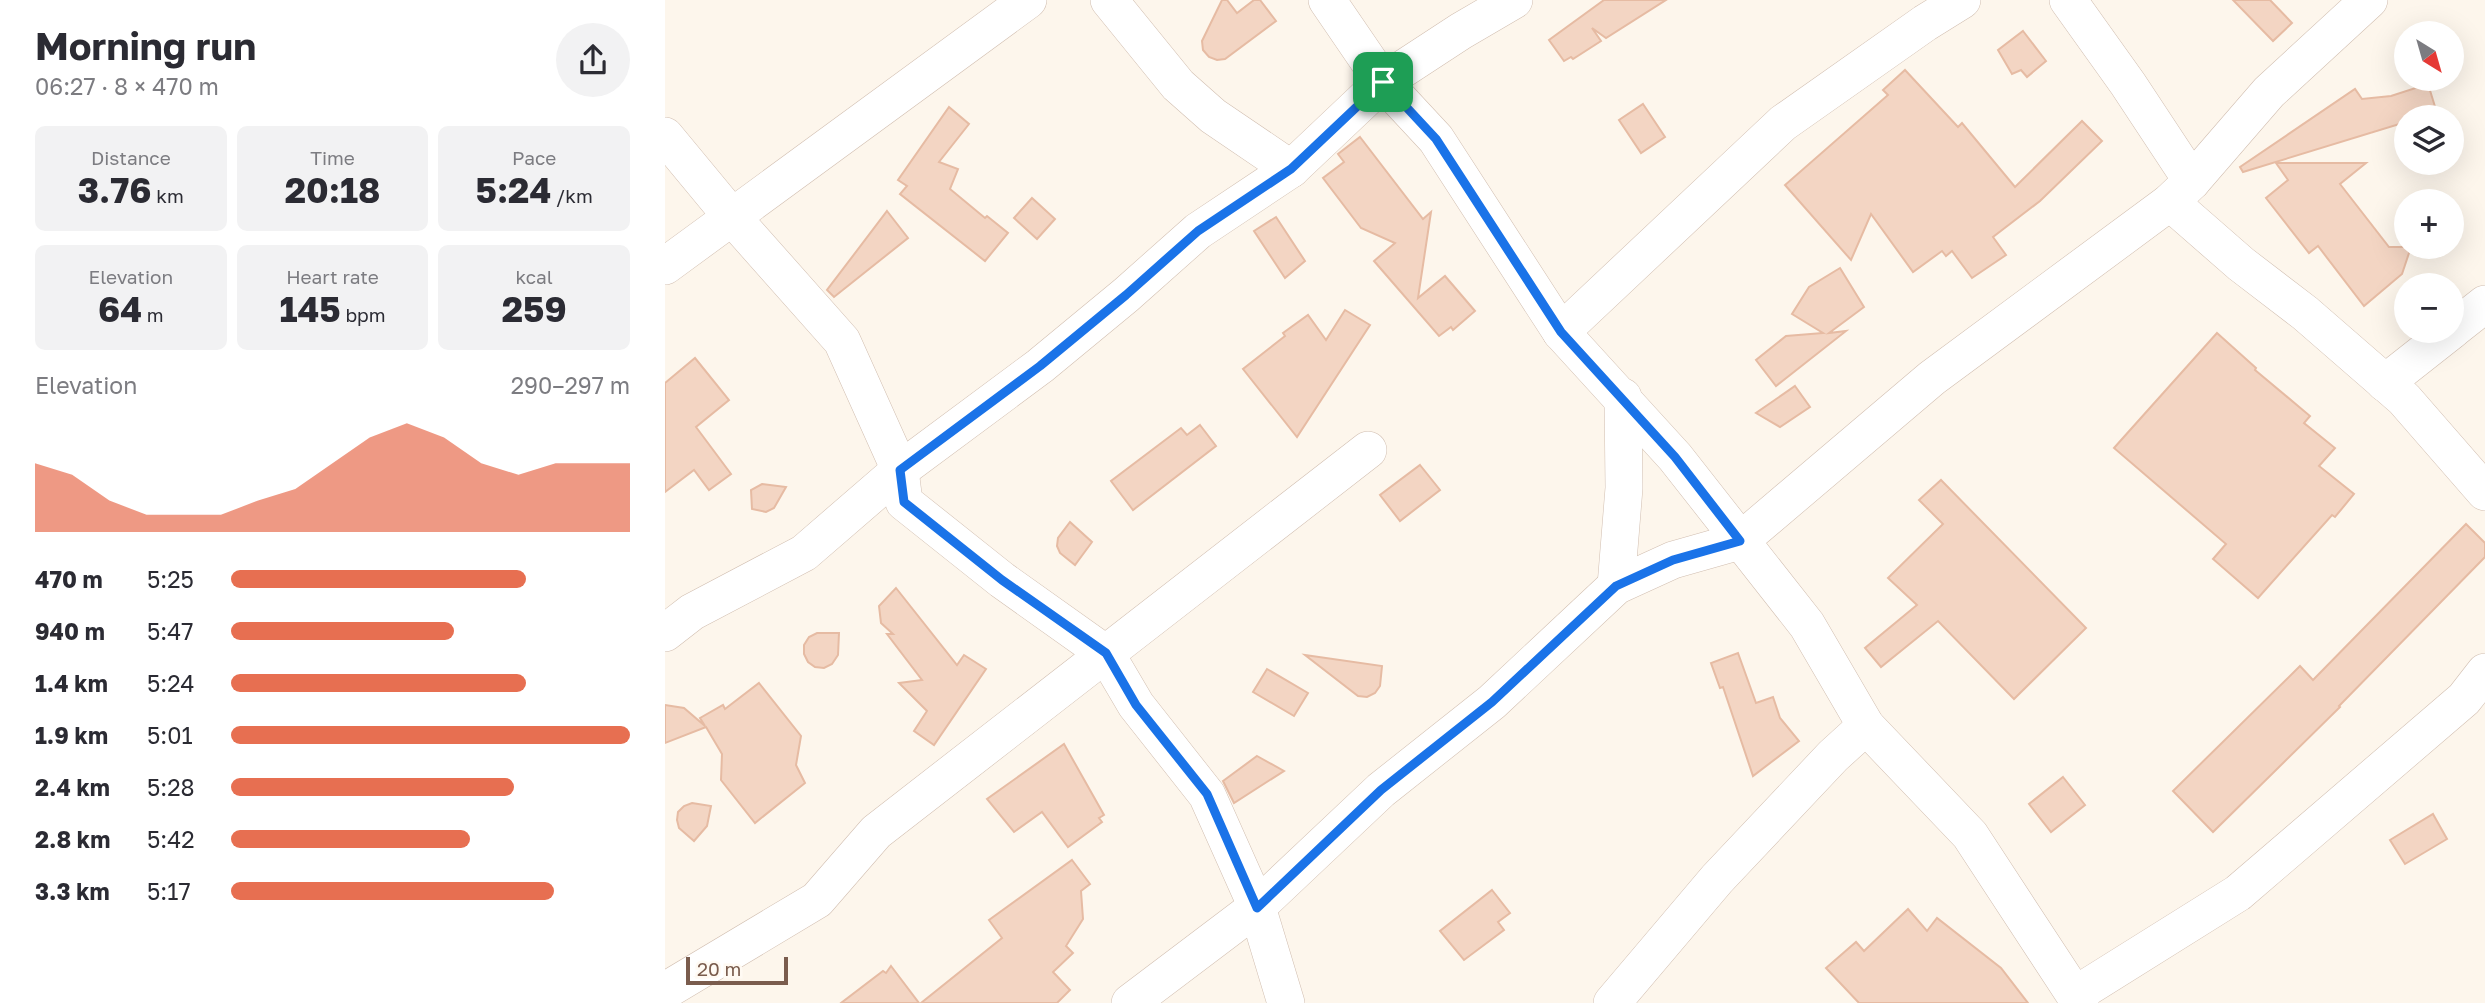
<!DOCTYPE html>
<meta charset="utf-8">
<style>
:root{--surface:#fff;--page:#f2f2f3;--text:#2b2b33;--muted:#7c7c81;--accent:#e76f51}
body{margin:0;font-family:"Golos Text",sans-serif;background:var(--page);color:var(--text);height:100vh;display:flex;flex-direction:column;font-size:26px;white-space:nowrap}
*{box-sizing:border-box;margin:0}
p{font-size:23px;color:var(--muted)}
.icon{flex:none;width:38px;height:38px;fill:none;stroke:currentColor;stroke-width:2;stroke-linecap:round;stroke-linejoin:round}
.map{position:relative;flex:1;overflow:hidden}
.panel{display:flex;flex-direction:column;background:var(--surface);width:665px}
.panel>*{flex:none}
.needle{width:46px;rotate:143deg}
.buttons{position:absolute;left:1729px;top:21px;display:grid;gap:14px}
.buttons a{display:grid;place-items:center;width:70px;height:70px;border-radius:50%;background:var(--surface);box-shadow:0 7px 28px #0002;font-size:35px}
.scale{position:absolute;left:21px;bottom:18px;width:102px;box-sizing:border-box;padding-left:7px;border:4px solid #7a5c4d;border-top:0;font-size:19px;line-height:24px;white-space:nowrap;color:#7a5c4d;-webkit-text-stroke:5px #fffaf3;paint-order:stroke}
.pin{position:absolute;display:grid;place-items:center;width:60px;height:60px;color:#fff;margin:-30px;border-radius:14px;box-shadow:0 4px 10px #0006}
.round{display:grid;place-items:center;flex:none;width:74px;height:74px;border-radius:37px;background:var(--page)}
.overview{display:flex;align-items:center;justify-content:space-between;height:119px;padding:0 35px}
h1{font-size:38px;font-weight:700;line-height:52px}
.figures{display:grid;grid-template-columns:repeat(3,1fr);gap:10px;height:119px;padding:7px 35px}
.figures div{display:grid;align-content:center;border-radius:10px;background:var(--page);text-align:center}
.figures b{font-size:35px;font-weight:700}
.figures small{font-size:19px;font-weight:400}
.figures p{font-size:19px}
.chart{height:196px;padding:14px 35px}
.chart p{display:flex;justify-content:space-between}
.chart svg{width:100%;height:126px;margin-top:7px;fill:var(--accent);opacity:.7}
ul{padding:0 35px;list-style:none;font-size:23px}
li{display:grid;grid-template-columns:112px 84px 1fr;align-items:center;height:52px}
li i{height:18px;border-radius:9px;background:var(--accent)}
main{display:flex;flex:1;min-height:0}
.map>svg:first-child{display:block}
.building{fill:#f3d5c3;stroke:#e6bba3;stroke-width:2}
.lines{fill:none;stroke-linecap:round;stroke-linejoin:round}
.street-casing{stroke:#d1beb0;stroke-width:38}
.street{stroke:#fff;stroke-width:37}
.route-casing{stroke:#fff;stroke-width:14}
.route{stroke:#1a73e8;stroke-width:9}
</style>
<main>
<section class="panel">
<div class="overview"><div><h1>Morning run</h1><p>06:27 · 8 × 470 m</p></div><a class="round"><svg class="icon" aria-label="share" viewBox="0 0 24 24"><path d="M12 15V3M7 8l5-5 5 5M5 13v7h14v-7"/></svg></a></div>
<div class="figures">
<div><p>Distance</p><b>3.76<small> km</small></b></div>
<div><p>Time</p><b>20:18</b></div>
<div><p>Pace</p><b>5:24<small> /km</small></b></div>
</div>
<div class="figures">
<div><p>Elevation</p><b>64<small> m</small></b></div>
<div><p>Heart rate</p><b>145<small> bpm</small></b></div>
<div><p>kcal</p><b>259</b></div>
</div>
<div class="chart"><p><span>Elevation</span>290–297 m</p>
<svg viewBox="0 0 160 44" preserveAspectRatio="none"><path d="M0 44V20L10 24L20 33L30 38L40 38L50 38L60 33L70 29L80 20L90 11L100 6L110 11L120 20L130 24L140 20L150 20L160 20V44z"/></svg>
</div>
<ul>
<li><b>470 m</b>5:25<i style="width:74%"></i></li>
<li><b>940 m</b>5:47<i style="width:56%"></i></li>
<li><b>1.4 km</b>5:24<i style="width:74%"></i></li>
<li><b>1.9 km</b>5:01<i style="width:100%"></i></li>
<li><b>2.4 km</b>5:28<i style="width:71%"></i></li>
<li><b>2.8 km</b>5:42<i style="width:60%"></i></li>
<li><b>3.3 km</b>5:17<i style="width:81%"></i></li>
</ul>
</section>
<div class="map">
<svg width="1820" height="1003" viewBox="0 0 1820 1003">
<rect width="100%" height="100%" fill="#fdf6ec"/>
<g class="building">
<path d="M557,0H562L572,13L589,0H595L611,21L560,59L552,60L544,57L538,50L537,41Z"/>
<path d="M939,0H1001L941,38L927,28L936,41L908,59L906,57L899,61L884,40Z"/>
<path d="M1568,0H1605L1627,23L1608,41Z"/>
<path d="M1358,31L1381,61L1362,77L1356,70L1347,74L1333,50Z"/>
<path d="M1240,70L1293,127L1297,123L1350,187L1417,121L1437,141L1375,201L1328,237L1341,255L1307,278L1287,251L1281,256L1277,251L1248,272L1206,214L1186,260L1120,185L1223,95L1218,90Z"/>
<path d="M1763,84L1772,113L1759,117H1741V122L1578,172L1575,167L1690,89L1697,99L1726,96Z"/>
<path d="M978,104L1000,137L976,153L954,120Z"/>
<path d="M284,107L304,124L274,162L293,169L285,189L320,218L322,216L343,233L320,261L235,194L242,186L233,180Z"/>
<path d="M695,137L758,219L766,212L753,298L780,276L810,311L788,330L786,327L774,336L709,261L730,243L696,228L658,178L679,162L673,154Z"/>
<path d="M1611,163H1701L1675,184L1724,247H1746L1737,274L1699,306L1653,246L1644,253L1601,198L1623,180Z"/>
<path d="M367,198L390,219L372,239L349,218Z"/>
<path d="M222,211L243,238L169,297L162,290Z"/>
<path d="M611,217L640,261L620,278L589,231Z"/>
<path d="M1175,268L1199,307L1164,333L1181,331L1111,386L1091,360L1121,336L1158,333L1127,314L1144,287Z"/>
<path d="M680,310L705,325L632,437L578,369L620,336L618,333L643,315L661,340Z"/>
<path d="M1552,333L1591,368L1590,370L1645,416L1639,423L1670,448L1654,466L1689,494L1670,517L1667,515L1593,598L1548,559L1561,544L1449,448Z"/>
<path d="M30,358L64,400L31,427L66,474L44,490L29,470L0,492V383Z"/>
<path d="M1130,386L1145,407L1115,427L1091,413Z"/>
<path d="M535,425L551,446L468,510L446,481L516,428L522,435Z"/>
<path d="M755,465L775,490L735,521L715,495Z"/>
<path d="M1276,480L1421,628L1349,699L1273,621L1216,667L1200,648L1252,605L1223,578L1278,524L1254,500Z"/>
<path d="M97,484L121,487L109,508L101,512L87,509L86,490Z"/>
<path d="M405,522L427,542L410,565L395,553L392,546L393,538Z"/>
<path d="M1801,524L1820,543V557L1674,706L1675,707L1548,832L1508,791L1635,666L1648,680Z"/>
<path d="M231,588L292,665L299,655L321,669L269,745L249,731L262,711L234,683L257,680L222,634H228L216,623L214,606Z"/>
<path d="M152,633H174L173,655L167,664L159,668L150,667L143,662L139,654V645L144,637Z"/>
<path d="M1073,653L1091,703L1108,697L1115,718L1134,741L1088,776L1058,687L1055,688L1046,663Z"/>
<path d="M640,655L717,666L715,686L710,693L702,697L693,696Z"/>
<path d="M602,669L643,693L629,716L588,692Z"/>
<path d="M94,683L136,736L131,765L140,783L90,823L56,780L57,754L41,727L0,743V705L19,708L40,726L35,718L58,705L60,709Z"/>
<path d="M399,744L439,815L434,818L437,822L403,847L377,812L349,832L322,799Z"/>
<path d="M592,756L619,771L569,803L558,781Z"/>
<path d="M1398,777L1420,805L1386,832L1364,804Z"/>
<path d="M27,803L46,806L42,826L29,841L14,828L12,820L13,812L19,806Z"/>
<path d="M1768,814L1782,839L1740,864L1725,840Z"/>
<path d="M407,860L425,884L416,891L418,919L401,946L408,953L388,972L405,990L392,1003H256L337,938L324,920Z"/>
<path d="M827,890L845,913L833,922L839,930L799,960L775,931Z"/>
<path d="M1243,909L1262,931L1272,918L1336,968L1363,1003H1194L1161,968L1191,942L1199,951Z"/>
<path d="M226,966L254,1003H176L218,971L221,973Z"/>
</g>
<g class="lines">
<defs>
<g id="street">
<path d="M444,0L513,85L548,116L626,169"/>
<path d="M662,0L718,82L771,139L896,332L1010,457L1142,625L1201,726L1305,835L1415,1003"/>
<path d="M1403,0L1463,84L1527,181"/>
<path d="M0,136L67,217L177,341L235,470L239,502L337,580L441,654L471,705L542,795L592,907L621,1003"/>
<path d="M1505,202L1576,264L1640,313L1739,399L1820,492"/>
<path d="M0,266L363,0"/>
<path d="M1787,330L1820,304"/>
<path d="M896,332L1118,123L1260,23L1297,0"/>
<path d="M1720,383L1786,331"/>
<path d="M951,586L959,488L958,397"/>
<path d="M0,633L27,612L139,553L235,470L375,366L461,295L533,231L626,169L718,82L796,31L849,0"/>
<path d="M0,991L152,900L211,832L703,450"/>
<path d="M1410,995L1573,893L1799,699L1820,672"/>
<path d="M465,1003L592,907L716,790L827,702L951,586L1008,560L1075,541L1267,378L1505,202L1527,181L1604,92L1704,0"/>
<path d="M947,1003L1052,879L1168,756L1201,726"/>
</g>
</defs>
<use href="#street" class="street-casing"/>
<use href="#street" class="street"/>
</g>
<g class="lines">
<defs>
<path id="route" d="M718,82L771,139L896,332L1010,457L1075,541L1008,560L951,586L827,702L716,790L592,908L542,794L471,705L441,653L337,580L239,502L235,470L375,366L461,295L533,231L626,169Z"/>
</defs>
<use href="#route" class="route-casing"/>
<use href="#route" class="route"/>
</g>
</svg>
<div class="buttons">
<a><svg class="needle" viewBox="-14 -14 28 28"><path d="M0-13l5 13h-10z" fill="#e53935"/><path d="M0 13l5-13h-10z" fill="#7c7c81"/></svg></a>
<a><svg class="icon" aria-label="layers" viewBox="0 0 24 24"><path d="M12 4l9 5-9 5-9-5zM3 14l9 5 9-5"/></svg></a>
<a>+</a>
<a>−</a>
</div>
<div class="scale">20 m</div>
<div class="pin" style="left:718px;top:82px;background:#1e9e55"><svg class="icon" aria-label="arrive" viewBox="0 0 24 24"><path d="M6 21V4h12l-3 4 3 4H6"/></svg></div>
</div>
</main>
